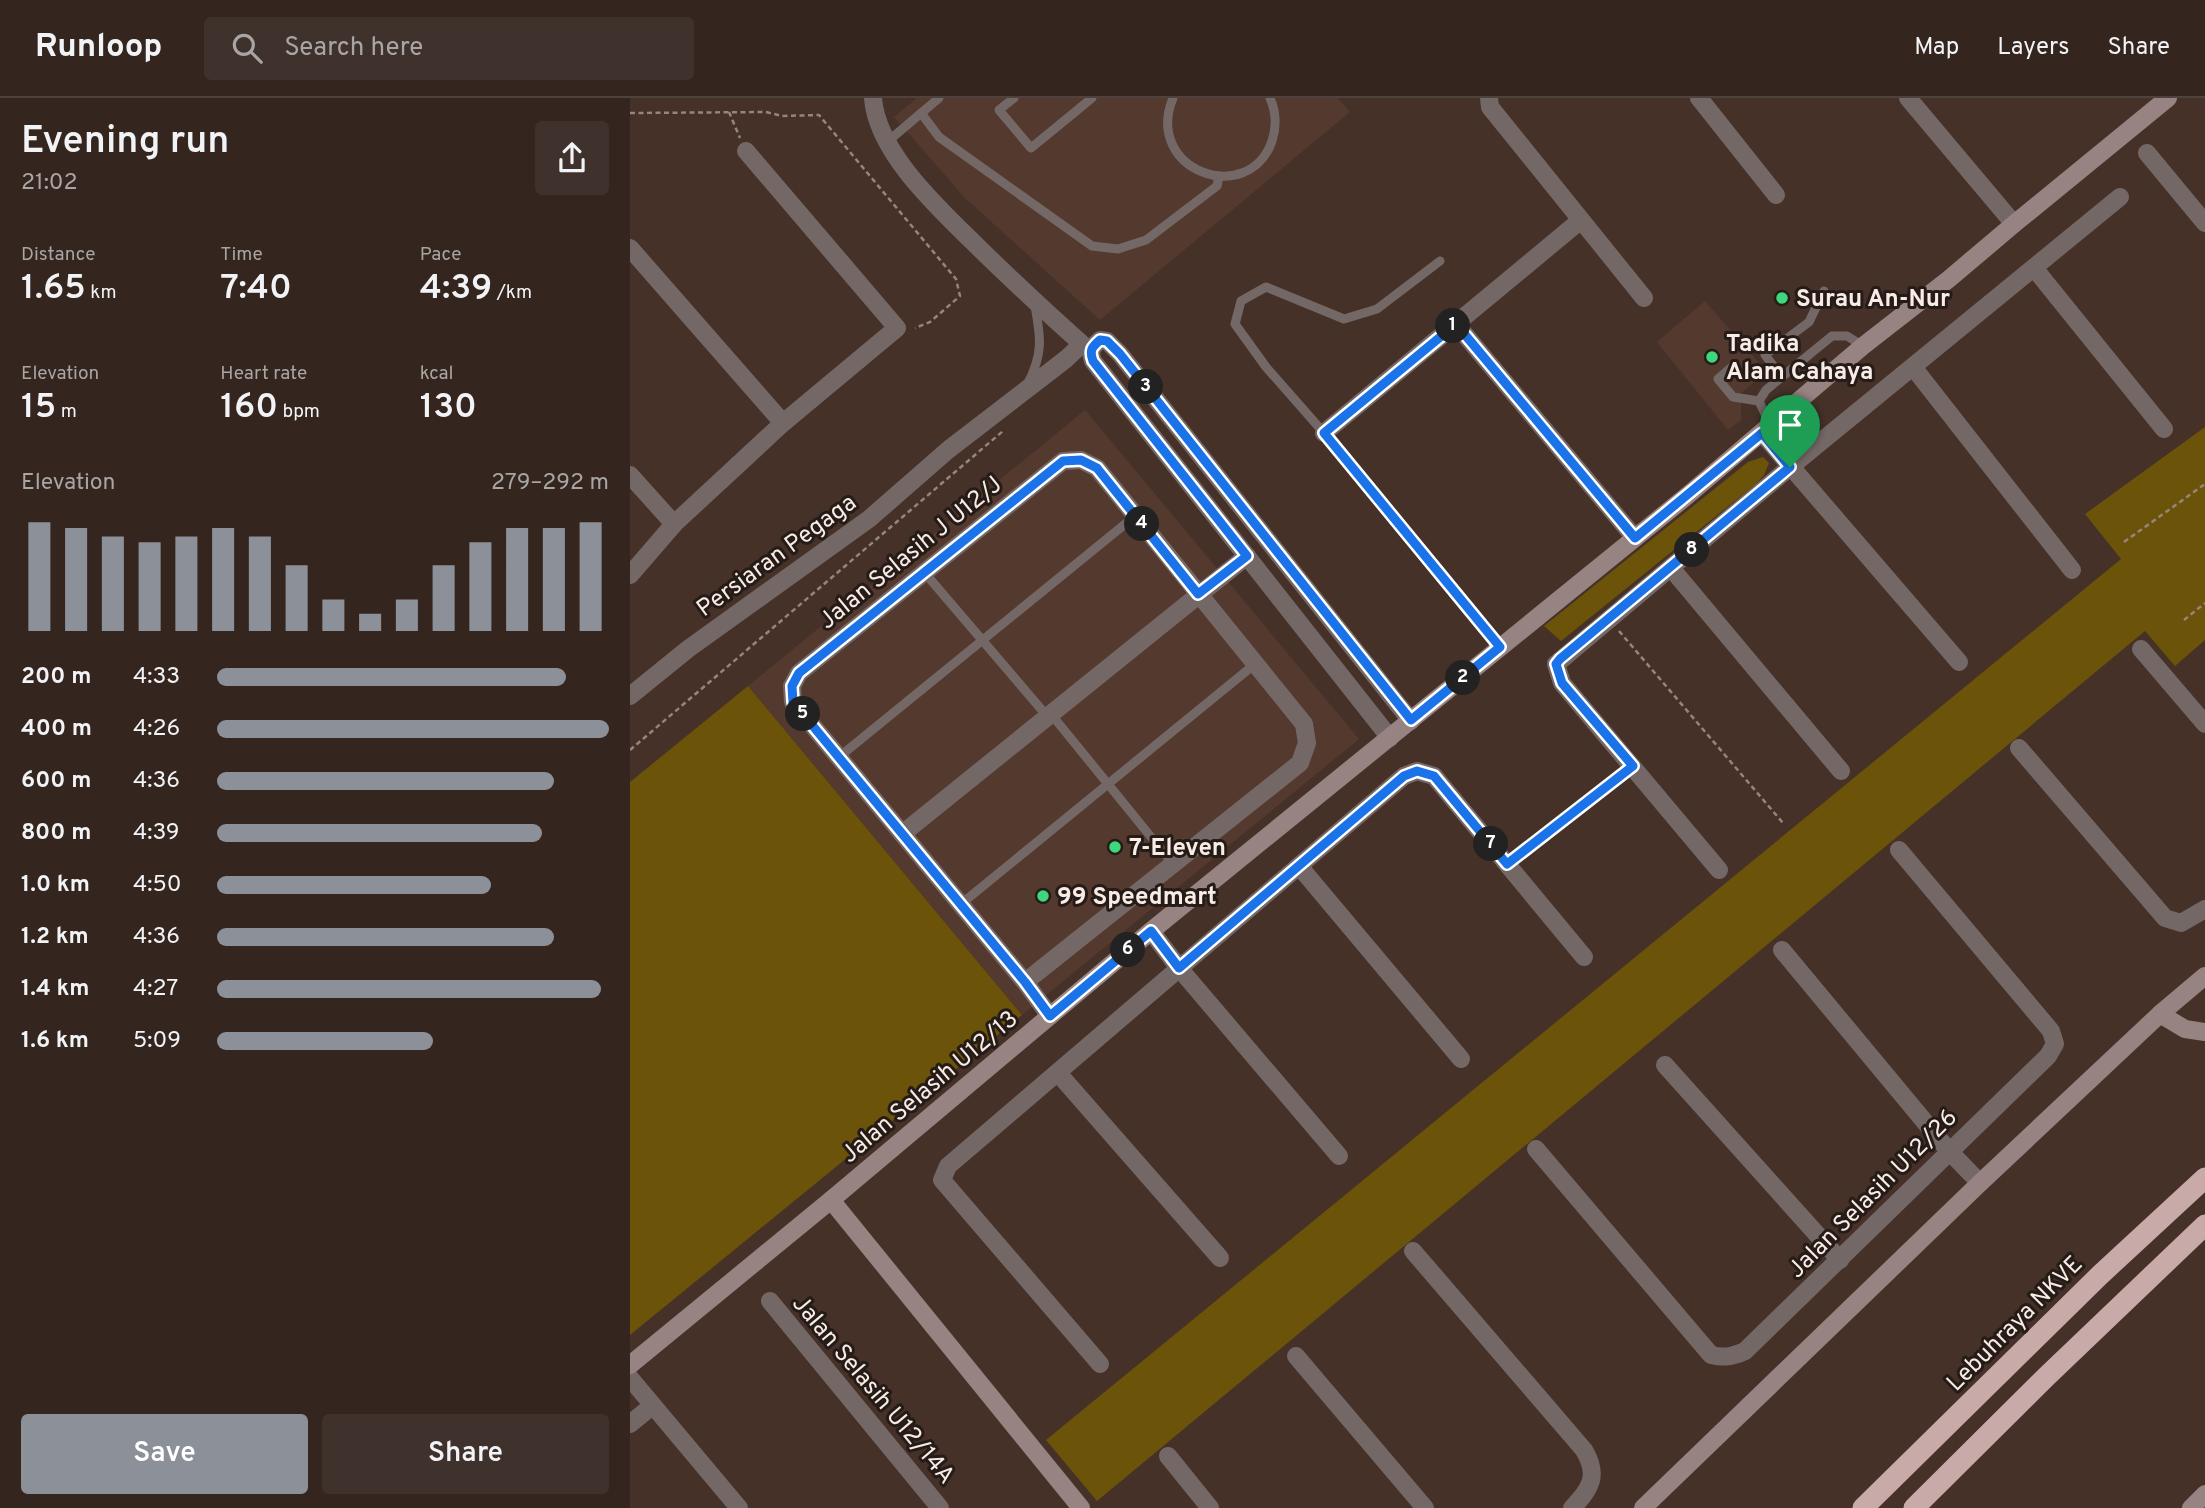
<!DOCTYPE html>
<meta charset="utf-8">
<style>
:root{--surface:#34251e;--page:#3f312b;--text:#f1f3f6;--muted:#a9a5a4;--line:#4e423c;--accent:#8c9099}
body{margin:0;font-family:Overpass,sans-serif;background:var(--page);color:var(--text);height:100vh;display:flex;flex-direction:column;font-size:26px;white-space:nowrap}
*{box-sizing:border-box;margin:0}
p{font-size:23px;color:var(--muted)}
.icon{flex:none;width:38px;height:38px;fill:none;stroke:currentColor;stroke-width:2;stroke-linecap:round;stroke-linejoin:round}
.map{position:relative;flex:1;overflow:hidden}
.drawer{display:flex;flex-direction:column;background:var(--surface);width:630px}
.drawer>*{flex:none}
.pin{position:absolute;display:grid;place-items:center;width:60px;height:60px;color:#fff;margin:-72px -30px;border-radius:50% 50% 50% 0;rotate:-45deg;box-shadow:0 0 7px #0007}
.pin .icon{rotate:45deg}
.km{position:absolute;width:35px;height:35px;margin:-18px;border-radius:50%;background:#222;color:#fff;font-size:19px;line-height:35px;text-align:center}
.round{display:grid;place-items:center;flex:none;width:74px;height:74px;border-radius:7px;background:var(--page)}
.overview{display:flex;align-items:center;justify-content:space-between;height:119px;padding:0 21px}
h1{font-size:38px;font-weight:600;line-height:52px}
.figures{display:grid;grid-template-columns:repeat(3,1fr);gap:10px;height:119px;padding:7px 21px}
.figures div{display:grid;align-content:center}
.figures b{font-size:35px;font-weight:600}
.figures small{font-size:19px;font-weight:400}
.figures p{font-size:19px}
.chart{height:196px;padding:14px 21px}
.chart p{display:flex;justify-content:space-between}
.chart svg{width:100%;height:126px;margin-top:7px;stroke:var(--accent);stroke-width:6}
.button{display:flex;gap:14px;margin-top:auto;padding:14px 21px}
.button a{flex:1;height:80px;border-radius:7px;background:var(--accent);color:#fff;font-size:28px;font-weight:600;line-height:80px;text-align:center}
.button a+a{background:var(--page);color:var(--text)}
ul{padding:0 21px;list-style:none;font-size:23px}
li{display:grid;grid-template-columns:112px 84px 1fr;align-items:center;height:52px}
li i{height:18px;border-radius:9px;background:var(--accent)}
header{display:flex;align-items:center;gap:42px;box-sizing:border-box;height:98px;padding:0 35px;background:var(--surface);border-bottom:2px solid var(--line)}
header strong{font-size:33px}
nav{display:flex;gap:38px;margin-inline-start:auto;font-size:24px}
.search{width:490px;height:63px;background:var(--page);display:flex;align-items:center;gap:18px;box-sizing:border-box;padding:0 24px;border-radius:7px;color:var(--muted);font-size:26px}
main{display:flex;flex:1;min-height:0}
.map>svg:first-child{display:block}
.built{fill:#54392e}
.green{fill:#6c530a}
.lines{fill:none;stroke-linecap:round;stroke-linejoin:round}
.path{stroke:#95857d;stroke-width:2.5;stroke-dasharray:5 3.5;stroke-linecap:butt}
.lane{stroke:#746867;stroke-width:9}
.street{stroke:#746867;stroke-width:18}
.secondary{stroke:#968382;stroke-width:18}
.highway{stroke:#c8aba9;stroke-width:21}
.route-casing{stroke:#fff;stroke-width:14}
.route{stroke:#1a73e8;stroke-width:9}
.poi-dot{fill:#3fd77d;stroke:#251b17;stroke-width:2.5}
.labels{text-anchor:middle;stroke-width:6;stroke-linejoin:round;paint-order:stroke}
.poi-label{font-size:24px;font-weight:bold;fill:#f9ece6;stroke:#251b17;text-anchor:start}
.street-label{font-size:24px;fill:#f9ece6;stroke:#251b17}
</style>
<header>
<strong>Runloop</strong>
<div class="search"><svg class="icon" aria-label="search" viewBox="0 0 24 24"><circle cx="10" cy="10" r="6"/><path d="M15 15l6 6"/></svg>Search here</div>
<nav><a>Map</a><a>Layers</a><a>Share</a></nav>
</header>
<main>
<section class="drawer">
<div class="overview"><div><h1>Evening run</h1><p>21:02</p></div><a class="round"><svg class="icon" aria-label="share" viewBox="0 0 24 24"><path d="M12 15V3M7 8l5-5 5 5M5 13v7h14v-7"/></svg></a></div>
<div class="figures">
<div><p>Distance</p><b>1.65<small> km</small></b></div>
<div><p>Time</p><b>7:40</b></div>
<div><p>Pace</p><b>4:39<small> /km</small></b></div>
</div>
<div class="figures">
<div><p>Elevation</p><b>15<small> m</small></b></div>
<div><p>Heart rate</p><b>160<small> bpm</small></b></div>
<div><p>kcal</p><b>130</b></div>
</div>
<div class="chart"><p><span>Elevation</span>279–292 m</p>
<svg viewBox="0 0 160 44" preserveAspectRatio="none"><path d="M5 44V6M15 44V8M25 44V11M35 44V13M45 44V11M55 44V8M65 44V11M75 44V21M85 44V33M95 44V38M105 44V33M115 44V21M125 44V13M135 44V8M145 44V8M155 44V6"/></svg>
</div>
<ul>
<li><b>200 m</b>4:33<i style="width:89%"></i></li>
<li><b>400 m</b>4:26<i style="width:100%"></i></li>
<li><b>600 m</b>4:36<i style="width:86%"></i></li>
<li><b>800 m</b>4:39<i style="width:83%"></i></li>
<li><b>1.0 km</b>4:50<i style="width:70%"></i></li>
<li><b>1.2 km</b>4:36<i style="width:86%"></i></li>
<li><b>1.4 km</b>4:27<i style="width:98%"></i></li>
<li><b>1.6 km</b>5:09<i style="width:55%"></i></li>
</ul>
<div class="button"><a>Save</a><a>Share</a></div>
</section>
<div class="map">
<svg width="1575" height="1410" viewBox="0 0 1575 1410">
<rect width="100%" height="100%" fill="#453128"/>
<g class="built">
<path d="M287,0H708L720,14L470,222L335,100L264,19Z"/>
<path d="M1075,203L1137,274L1111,295V322L1098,332L1027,244Z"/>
<path d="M455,312L729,641L392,917L118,588Z"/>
</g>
<g class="green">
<path d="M1575,329V542L1545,568L1515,533L467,1403L416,1342L1491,461L1455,416Z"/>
<path d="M1133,359L1139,365L1134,377L1127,385L931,543L914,528L1118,364Z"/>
<path d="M118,588L392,917L0,1237V684Z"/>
</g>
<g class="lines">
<g class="path">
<path d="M99,14L110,40"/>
<path d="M0,15L136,14L152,18L189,17L326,181L330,198L300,224L285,230"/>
<path d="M1494,444L1575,386"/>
<path d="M1554,522L1575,505"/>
<path d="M989,533L1153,725"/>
<path d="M0,652L373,333"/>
</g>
<g class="lane">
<path d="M384,0L369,12L401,50L462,0"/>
<path d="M543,0C513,73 619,110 642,43C647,28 646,14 640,0"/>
<path d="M291,15L309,39L462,148L488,151L516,142L587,88L589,78"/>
<path d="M257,44L309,0"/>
<path d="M810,163L747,211L714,221L636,189L611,203L605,226L636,269L694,335L870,549"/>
<path d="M1103,268L1088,281L1103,299L1129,303"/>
<path d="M1152,279L1135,257L1179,224L1194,193"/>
<path d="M398,285C413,256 411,240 405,208"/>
<path d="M1140,327L1129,303L1136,292L1202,238H1217L1233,248"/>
<path d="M294,474L417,618"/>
<path d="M421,616L543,766"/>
<path d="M209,659L505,418"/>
<path d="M877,766L1003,669"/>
<path d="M331,806L625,566"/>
</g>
<g class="street">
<path d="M859,0L860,9L1014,200"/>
<path d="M1069,0L1146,97"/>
<path d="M1278,0L1384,126"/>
<path d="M1517,55L1575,125"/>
<path d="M0,150L153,325"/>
<path d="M1404,170L1534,331"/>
<path d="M826,226L1005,440"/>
<path d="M1283,269L1442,472"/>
<path d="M694,335L951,122"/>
<path d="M1132,335L1329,564"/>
<path d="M0,377L44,426"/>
<path d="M1041,470L1211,673"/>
<path d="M0,477L44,426L153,325L267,230L116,53"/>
<path d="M1511,551L1575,626"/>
<path d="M0,598L58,551L239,421L318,352L436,261L452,246C417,215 383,183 350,151C312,113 247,56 243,0"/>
<path d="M760,640L463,263C459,252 462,249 470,242L477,243L490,256L781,623"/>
<path d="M1389,650L1535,820L1551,825L1575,811"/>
<path d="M272,736L617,458"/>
<path d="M669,768L831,961"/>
<path d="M1089,772L932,585L926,566L1160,369L1490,99"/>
<path d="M521,833L549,870L709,1058"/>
<path d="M1152,852L1319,1053L1350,1085"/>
<path d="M395,884L670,665L677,645L674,626L467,370L451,362L433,363L169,575L162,588L163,604L395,884L420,918"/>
<path d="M1035,967L1210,1162"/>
<path d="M428,975L590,1160"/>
<path d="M906,1051L1081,1257C1094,1260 1102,1259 1115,1253L1418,958L1425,946L1421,933L1269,752"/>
<path d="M783,1153L954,1352C969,1377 961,1391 942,1410"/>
<path d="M140,1203L310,1410"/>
<path d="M666,1258L795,1410"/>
<path d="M470,1266L312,1082L318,1068L774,678L787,673L804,678L954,859"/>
<path d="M0,1280L109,1410"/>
<path d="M0,1326L22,1308"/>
<path d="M538,1358L580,1410"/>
</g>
<g class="secondary">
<path d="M1530,916L1555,931L1575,934"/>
<path d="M201,1102L451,1410"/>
<path d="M0,1267L201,1102L521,833L1058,397L1233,248L1319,181L1384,126L1538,0"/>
<path d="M1013,1410L1350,1085L1530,916L1575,878"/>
<path d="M1561,1410L1575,1396"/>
</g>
<g class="highway">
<path d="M1233,1410L1470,1177L1575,1080"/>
<path d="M1284,1410L1417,1278L1575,1127"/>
</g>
</g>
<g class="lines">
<defs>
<path id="route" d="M826,226L1005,440L1132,335L1160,369L930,561L926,566L932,585L1003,668L877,766L804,678L787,673L774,678L549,870L521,833L420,918L395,884L163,604L162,588L169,575L433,363L451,362L467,370L568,496L617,458L463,263C459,252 462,249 470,242L477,243L490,256L781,622L870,549L694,335Z"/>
</defs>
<use href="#route" class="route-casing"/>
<use href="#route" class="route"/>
</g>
<g class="poi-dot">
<circle cx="1152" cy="200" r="7"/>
<circle cx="1082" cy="259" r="7"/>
<circle cx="485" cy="749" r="7"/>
<circle cx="413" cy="798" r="7"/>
</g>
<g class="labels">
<g class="poi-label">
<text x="1166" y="208">Surau An-Nur</text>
<text x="1096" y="253">Tadika<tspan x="1096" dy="28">Alam Cahaya</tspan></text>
<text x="499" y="757">7-Eleven</text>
<text x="427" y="806">99 Speedmart</text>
</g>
<g class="street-label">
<text transform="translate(280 454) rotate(-39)" y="8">Jalan Selasih J U12/J</text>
<text transform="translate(146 457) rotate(-36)" y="8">Persiaran Pegaga</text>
<text transform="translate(299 988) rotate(-40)" y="8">Jalan Selasih U12/13</text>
<text transform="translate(1242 1095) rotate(-45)" y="8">Jalan Selasih U12/26</text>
<text transform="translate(1384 1225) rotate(-45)" y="8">Lebuhraya NKVE</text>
<text transform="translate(244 1291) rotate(50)" y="8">Jalan Selasih U12/14A</text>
</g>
</g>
</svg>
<div class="pin" style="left:1160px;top:369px;background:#1e9e55"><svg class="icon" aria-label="arrive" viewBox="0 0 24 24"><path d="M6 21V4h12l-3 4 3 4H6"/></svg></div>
<b class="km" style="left:823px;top:228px">1</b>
<b class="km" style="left:833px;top:580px">2</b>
<b class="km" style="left:516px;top:289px">3</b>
<b class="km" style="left:512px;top:426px">4</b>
<b class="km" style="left:173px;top:616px">5</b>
<b class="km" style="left:498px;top:852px">6</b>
<b class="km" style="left:861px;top:746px">7</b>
<b class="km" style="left:1062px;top:452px">8</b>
</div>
</main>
